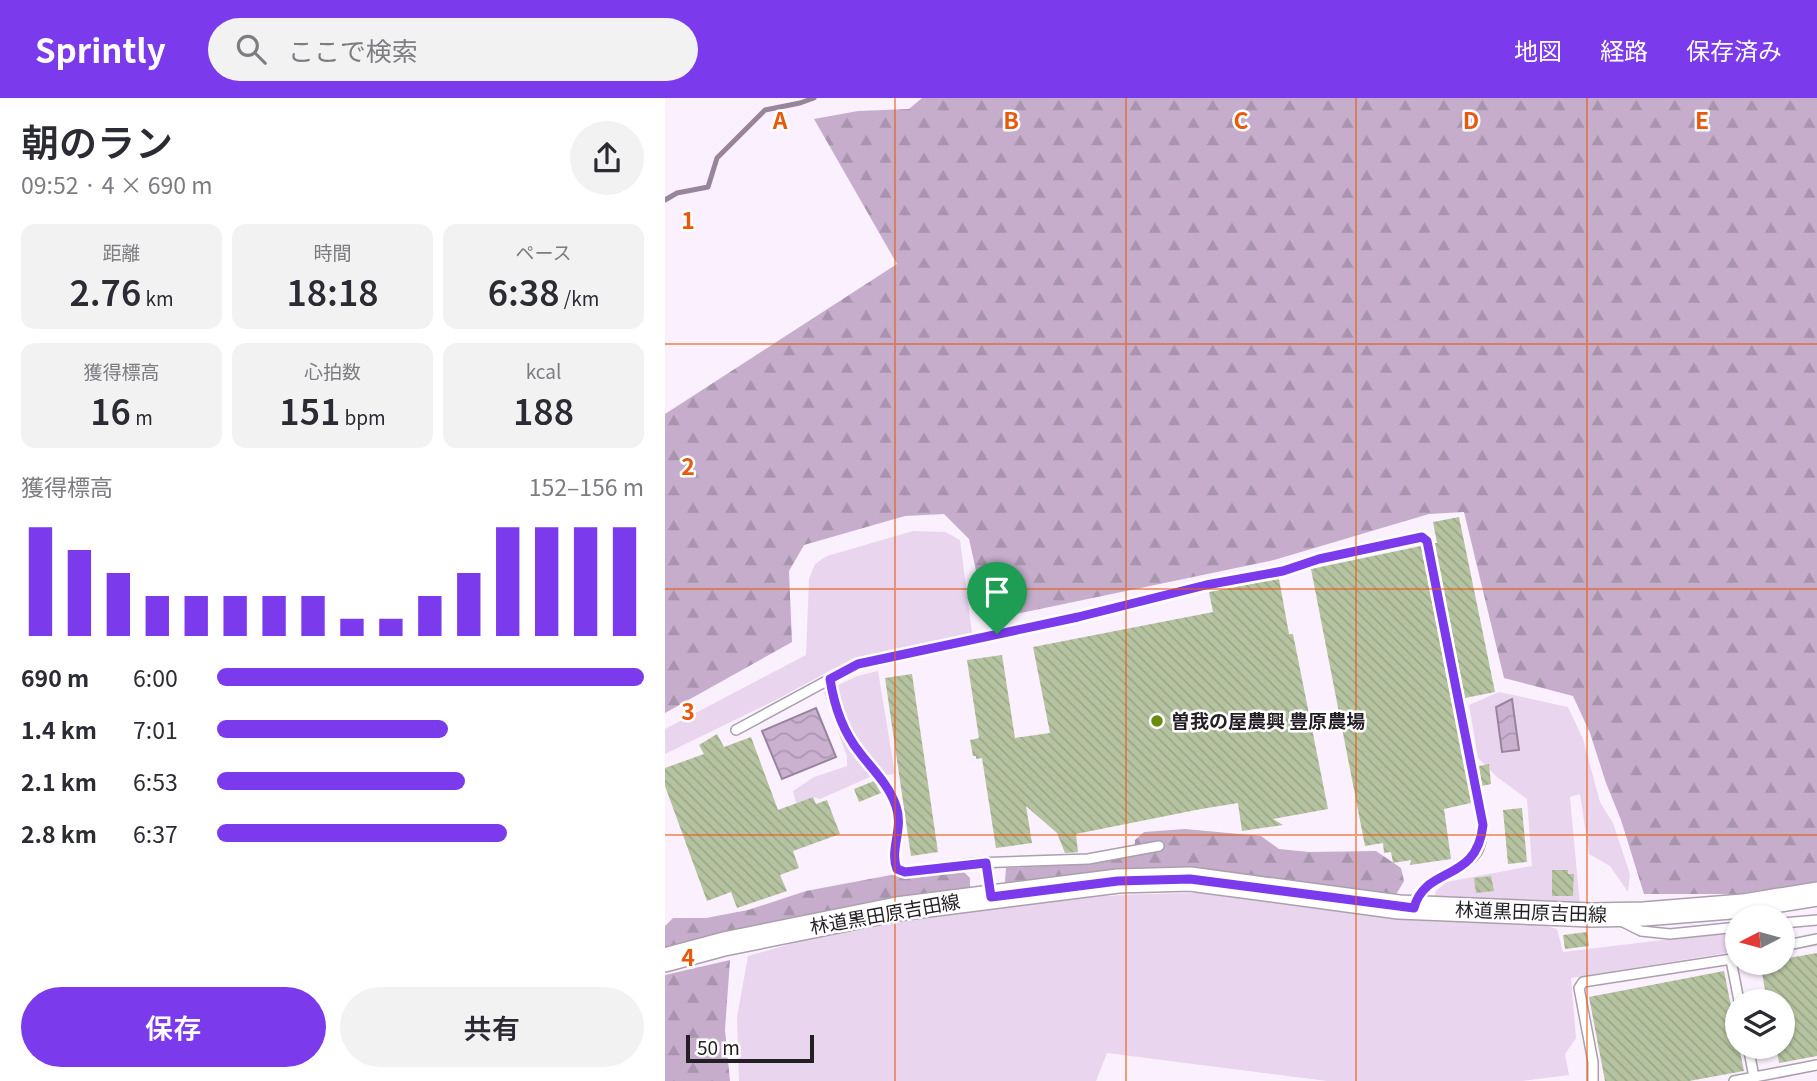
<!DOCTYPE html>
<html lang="ja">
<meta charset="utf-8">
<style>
:root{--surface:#fff;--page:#f2f2f3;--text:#2b2b33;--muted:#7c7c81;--accent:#7c3aed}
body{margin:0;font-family:Georgia,"Noto Sans JP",serif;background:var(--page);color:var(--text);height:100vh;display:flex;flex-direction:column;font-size:26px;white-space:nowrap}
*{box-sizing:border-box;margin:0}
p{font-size:23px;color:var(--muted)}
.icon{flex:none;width:38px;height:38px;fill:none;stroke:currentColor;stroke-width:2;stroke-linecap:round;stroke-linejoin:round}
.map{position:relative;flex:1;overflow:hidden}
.side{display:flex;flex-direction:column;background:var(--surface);width:665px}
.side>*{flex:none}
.needle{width:46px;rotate:264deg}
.fabs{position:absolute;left:1060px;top:807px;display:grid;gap:14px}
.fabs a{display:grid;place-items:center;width:70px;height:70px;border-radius:50%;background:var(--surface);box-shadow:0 2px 5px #0004;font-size:35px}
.scale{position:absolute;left:21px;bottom:18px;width:128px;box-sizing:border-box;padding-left:7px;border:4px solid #241f25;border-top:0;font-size:19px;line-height:24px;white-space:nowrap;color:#241f25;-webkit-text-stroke:5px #fff;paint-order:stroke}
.pin{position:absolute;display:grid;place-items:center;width:60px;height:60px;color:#fff;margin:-72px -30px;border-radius:50% 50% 50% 0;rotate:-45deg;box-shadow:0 0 7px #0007}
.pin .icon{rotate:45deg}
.round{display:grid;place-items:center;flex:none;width:74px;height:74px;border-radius:37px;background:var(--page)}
.headline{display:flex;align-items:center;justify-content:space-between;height:119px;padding:0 21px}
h1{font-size:38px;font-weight:600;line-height:52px}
.stats{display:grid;grid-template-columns:repeat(3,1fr);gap:10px;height:119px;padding:7px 21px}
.stats div{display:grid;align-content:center;border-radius:14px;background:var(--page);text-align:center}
.stats b{font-size:35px;font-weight:600}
.stats small{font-size:19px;font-weight:400}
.stats p{font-size:19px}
.chart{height:196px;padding:14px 21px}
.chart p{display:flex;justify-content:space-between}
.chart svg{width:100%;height:126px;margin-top:7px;stroke:var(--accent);stroke-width:6}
.button{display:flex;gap:14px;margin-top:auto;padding:14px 21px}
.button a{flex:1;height:80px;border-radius:42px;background:var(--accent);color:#fff;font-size:28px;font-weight:600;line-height:80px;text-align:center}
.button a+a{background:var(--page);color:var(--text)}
ul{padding:0 21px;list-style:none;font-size:23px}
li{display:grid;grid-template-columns:112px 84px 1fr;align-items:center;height:52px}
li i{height:18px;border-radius:9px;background:var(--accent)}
header{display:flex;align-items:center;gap:42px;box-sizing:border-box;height:98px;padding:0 35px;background:var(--accent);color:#fff}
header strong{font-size:33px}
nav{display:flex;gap:38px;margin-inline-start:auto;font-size:24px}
.search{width:490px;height:63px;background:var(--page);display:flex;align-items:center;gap:18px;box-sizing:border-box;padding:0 24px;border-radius:38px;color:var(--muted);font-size:26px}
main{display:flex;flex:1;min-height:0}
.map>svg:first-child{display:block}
.green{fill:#e9d5ee;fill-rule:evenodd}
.forest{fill:url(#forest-firs)}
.water{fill:url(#water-waves);stroke:#98859c;stroke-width:2}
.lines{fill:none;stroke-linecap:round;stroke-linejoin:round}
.stream{stroke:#98859c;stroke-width:5}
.building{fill:url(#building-back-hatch)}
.service-casing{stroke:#ac9faf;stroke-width:12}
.tertiary-casing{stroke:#ac9faf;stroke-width:26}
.service{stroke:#fff;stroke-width:9}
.tertiary{stroke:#fff;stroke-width:23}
.route-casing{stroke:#fff;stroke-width:14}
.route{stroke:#7c3aed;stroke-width:9}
.grid{fill:none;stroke:#e8590c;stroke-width:2;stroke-opacity:0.55}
.poi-dot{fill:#698b10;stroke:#fff;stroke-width:2.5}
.labels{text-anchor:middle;stroke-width:5;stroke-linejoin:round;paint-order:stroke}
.poi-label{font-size:19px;font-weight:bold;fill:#241f25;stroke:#fff;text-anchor:start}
.street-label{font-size:19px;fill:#241f25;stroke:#fff}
.grid-label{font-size:23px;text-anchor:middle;font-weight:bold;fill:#e8590c;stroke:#fff;stroke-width:5;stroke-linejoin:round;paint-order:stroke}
</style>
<header>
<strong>Sprintly</strong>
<div class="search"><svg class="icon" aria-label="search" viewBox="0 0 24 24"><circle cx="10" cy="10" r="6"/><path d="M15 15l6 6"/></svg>ここで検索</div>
<nav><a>地図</a><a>経路</a><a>保存済み</a></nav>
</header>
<main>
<section class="side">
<div class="headline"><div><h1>朝のラン</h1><p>09:52 · 4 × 690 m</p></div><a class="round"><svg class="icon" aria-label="share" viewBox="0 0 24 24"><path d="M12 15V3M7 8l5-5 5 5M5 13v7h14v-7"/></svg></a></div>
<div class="stats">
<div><p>距離</p><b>2.76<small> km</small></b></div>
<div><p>時間</p><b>18:18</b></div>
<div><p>ペース</p><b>6:38<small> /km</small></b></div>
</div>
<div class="stats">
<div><p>獲得標高</p><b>16<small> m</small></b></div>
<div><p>心拍数</p><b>151<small> bpm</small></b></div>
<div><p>kcal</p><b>188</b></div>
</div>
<div class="chart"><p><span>獲得標高</span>152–156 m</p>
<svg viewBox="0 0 160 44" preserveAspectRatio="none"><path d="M5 44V6M15 44V14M25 44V22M35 44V30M45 44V30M55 44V30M65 44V30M75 44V30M85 44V38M95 44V38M105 44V30M115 44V22M125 44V6M135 44V6M145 44V6M155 44V6"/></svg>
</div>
<ul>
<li><b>690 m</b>6:00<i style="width:100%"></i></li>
<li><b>1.4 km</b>7:01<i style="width:54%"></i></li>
<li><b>2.1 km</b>6:53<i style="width:58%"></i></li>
<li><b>2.8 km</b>6:37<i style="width:68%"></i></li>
</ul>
<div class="button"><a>保存</a><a>共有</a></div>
</section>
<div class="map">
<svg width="1152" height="983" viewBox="0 0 1152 983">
<defs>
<pattern id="forest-firs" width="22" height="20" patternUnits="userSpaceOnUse" patternTransform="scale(1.75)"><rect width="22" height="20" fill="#c5adcb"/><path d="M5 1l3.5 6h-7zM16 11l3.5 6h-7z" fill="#a994ae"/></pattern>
<pattern id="water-waves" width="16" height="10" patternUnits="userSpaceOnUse" patternTransform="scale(1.75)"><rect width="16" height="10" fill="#c9b1cf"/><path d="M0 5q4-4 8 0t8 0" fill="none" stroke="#ac98b2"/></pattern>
<pattern id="building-back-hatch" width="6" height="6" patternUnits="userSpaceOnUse" patternTransform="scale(1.75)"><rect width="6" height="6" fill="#b5c3a0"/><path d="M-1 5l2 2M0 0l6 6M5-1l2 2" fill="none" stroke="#9ca78a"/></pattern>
</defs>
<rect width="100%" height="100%" fill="#fbf1fe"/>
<g class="green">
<path d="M248,433L280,434L295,442L307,535L225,552L170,570L109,603L0,656V631L141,557L144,481L150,466L162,458Z"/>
<path d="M213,573L230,676L205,679L155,701L148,699L131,705L128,693L149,679L182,668V659L159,594L192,578Z"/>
<path d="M834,594L903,609L918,641L935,704L948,725L965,776L963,794L945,768L924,756L915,696L905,699L915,807L769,801L771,793L781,784L867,768L862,701L832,679L813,660L804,607ZM847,602L853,652L838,654L832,609ZM887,772L909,777L908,798H887Z"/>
<path d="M535,795L633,804L740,822L879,827L892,831L898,854L1073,833V853L906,880L911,940L900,956L904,977L857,983H662L442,955L431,983H74L72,919L83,858C117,849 151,837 186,830C299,806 419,796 535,795Z"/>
</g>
<g class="forest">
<path d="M257,0H1152V784L1072,796H979L956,722L941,685L925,635L908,598L839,580L799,414L764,416L609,462L322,522L304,441L279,416L240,418L139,447L124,473L127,544L0,615V316L232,166L149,21L193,13L244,11Z"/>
<path d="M520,731L596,738L614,751L644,754L711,753L736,770L739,783L732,795L724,801L529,777L344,792L340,783L341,770L431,765L469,758L470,742L479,734Z"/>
<path d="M299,774L305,780V794L0,853V828L8,820H41L83,812L141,793L226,777Z"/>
<path d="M65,862L60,932L65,983H0V877Z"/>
</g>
<g class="water">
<path d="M847,601L854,652L837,654L831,609Z"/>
<path d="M151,610L171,659L117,681L97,633Z"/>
</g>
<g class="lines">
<path class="stream" d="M0,102L12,95L43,89L52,60L100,12L135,5L149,0"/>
</g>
<g class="building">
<path d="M794,419L830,594L800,600L770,445H772L768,424Z"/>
<path d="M756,448L806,705L779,711L786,761L745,767L746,762L728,765L726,754L719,755L718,745L700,748L646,471Z"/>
<path d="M614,481L624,536H628L663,711L608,721L618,727L577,733L573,705L536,711L411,736L413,754L400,755L392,735L361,708L367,745L331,750L317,660L311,661V658H308L305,642L314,640L302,562L337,557L350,640L385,635L368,549L548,514L544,494Z"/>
<path d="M247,576L273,754L246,758L220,580Z"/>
<path d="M52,636L59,649L86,639L113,712L148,699L151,706L162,702L175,736L128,753L134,770L115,777L122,793L72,810L66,794L42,803L0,688V670L39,656L34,647Z"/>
<path d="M824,666L826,686L817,688L814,668Z"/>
<path d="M209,683L216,695L194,704L189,691Z"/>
<path d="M857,710L862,764L843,766L838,712Z"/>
<path d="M887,772H903V776H909L908,798H887Z"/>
<path d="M826,778L829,793L811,795L809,780Z"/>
<path d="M922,834L924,848L900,851L898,837Z"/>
<path d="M1152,855V958L1114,965L1111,948H1118V903H1102L1095,864H1118V861Z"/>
<path d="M1059,873L1079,973L1024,983H940L924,899Z"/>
</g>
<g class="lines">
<defs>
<g id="service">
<path d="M165,581C169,607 178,634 195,655C208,672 224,687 231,708C239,731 224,753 232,771L240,774L311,765L423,761L494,748"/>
<path d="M71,632L193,566L413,519L541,487L618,473L655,461L756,439L762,443L818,727C817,736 817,746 812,754C796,778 758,778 750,807"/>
<path d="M321,765L325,797"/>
<path d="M954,822L976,833L1005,836L1073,829"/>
<path d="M1118,825L1152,822"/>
<path d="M1118,848L1152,841"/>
<path d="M1066,862L1074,903"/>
<path d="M1083,948L1089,979"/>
<path d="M928,983V964L914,890L918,884L1073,860"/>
<path d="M1069,983L1152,967"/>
</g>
<path id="tertiary" d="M0,862L59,846L232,811L453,783L525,781L734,809L926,817L979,816L1078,808L1152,796"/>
</defs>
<use href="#service" class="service-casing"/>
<use href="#tertiary" class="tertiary-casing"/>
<use href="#service" class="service"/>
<use href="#tertiary" class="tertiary"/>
</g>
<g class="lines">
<defs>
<path id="route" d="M757,439L762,443L818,727C812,786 760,767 749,810L525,781L453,783L326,799L321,765L240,774L232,771C224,752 239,731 231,708C224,687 208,672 195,655C178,634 169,607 165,581L193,566L413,519L541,487L618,473L654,461Z"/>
</defs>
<use href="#route" class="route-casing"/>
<use href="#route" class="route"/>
</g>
<path class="grid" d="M230,0V983M461,0V983M691,0V983M922,0V983M0,246H1152M0,491H1152M0,737H1152"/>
<circle class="poi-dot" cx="492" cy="623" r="7"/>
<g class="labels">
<g class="poi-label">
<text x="506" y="630">曽我の屋農興 豊原農場</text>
</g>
<g class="street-label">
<text transform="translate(866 814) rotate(2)" y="7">林道黒田原吉田線</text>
<text transform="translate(220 816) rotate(-10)" y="7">林道黒田原吉田線</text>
</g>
</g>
<g class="grid-label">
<text x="115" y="31">A</text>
<text x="346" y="31">B</text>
<text x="576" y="31">C</text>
<text x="806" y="31">D</text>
<text x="1037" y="31">E</text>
<text x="23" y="131">1</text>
<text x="23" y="377">2</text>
<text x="23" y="622">3</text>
<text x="23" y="868">4</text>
</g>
</svg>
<div class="fabs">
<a><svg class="needle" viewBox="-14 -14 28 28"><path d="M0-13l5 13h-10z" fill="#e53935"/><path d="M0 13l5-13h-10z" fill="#7c7c81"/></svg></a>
<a><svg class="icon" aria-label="layers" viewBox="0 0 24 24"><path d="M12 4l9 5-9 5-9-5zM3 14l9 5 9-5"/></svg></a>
</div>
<div class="scale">50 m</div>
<div class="pin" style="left:332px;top:536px;background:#1e9e55"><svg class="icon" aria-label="arrive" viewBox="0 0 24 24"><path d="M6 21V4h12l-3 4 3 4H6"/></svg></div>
</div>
</main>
